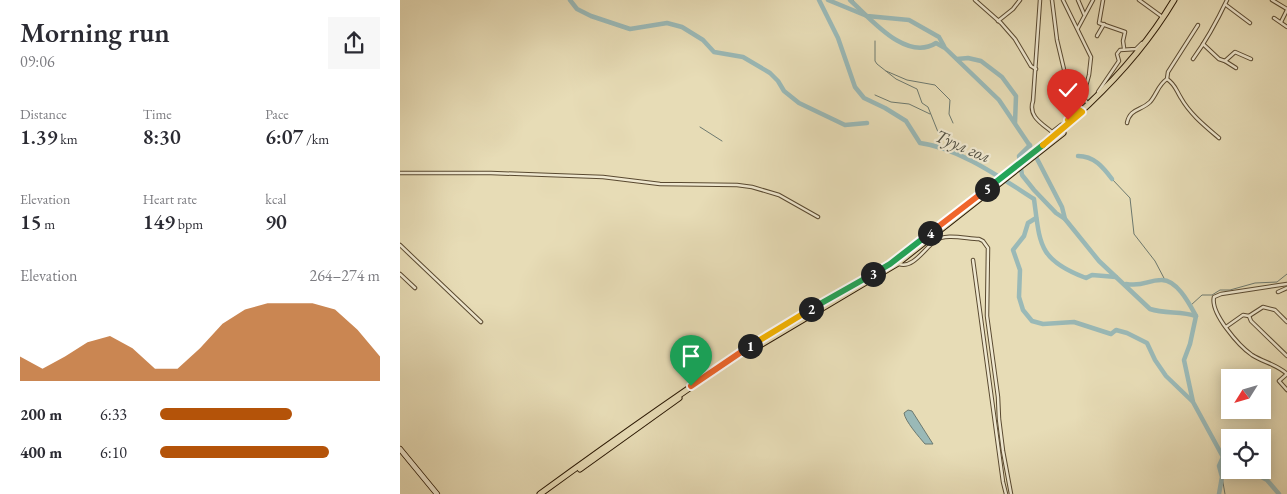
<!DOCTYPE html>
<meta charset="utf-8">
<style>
:root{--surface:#fff;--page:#f7f7f7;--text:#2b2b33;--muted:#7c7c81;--accent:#b45309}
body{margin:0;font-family:"EB Garamond",serif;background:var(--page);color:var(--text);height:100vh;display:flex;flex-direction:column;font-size:19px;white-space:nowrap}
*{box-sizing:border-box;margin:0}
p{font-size:16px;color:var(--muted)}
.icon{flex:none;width:28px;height:28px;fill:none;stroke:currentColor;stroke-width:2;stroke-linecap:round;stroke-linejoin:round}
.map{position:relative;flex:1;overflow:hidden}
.drawer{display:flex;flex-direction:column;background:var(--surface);width:400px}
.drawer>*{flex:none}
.needle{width:32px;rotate:233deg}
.buttons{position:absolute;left:821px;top:369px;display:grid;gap:10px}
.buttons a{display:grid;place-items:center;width:50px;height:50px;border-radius:0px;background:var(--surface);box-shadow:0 2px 12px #0003;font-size:25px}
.pin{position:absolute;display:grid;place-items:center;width:42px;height:42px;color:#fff;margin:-51px -21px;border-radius:50% 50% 50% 0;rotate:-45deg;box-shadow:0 0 5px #0007}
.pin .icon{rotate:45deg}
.km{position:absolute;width:25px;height:25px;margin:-12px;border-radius:50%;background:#222;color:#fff;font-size:14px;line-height:25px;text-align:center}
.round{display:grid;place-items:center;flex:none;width:52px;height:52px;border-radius:0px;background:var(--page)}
.summary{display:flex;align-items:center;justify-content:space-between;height:85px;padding:0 20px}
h1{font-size:28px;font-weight:600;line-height:38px}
.stats{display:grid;grid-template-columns:repeat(3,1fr);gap:8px;height:85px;padding:5px 20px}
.stats div{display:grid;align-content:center}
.stats b{font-size:21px;font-weight:600}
.stats small{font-size:14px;font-weight:400}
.stats p{font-size:14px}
.chart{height:140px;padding:10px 20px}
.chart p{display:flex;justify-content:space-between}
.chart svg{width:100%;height:90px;margin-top:5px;fill:var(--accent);opacity:.7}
ul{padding:0 20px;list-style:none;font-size:16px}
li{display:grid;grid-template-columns:80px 60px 1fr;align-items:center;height:38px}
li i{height:12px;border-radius:6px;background:var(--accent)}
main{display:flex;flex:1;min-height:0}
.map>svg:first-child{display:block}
.water{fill:#9ab9b7;stroke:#6d796f}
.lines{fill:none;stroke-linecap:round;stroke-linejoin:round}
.stream{stroke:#6d796f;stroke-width:1}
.river{stroke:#9ab9b7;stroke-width:4.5}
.minor-casing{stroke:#594930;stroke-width:4.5}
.secondary-casing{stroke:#2a1804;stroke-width:6}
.primary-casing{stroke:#2a1804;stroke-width:7}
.minor{stroke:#efe8d0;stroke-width:2.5}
.secondary{stroke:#efe8d0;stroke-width:4.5}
.primary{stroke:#e7dcb6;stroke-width:5}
.split-1-casing{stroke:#fff;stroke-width:10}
.split-2-casing{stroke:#fff;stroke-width:10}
.split-3-casing{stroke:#fff;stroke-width:10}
.split-4-casing{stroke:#fff;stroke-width:10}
.split-5-casing{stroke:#fff;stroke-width:10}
.split-6-casing{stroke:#fff;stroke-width:10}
.split-7-casing{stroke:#fff;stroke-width:10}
.split-1{stroke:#f0652b;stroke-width:6}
.split-2{stroke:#f5b400;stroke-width:6}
.split-3{stroke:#22a559;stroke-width:6}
.split-4{stroke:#22a559;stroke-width:6}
.split-5{stroke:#f0652b;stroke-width:6}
.split-6{stroke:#22a559;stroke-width:6}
.split-7{stroke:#f5b400;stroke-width:6}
.labels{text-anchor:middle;stroke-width:4.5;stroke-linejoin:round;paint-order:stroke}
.water-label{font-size:18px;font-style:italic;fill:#515043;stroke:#efe8d0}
</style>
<main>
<section class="drawer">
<div class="summary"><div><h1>Morning run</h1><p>09:06</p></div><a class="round"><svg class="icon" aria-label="share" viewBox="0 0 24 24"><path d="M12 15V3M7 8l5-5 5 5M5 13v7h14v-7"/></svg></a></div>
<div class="stats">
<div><p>Distance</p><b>1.39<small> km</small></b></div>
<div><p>Time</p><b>8:30</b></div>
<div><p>Pace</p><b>6:07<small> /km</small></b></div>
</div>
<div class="stats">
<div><p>Elevation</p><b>15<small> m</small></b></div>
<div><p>Heart rate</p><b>149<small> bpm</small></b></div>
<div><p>kcal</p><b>90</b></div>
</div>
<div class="chart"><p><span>Elevation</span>264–274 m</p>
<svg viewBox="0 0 160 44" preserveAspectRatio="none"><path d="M0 44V32L10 38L20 32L30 25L40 22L50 28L60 38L70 38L80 28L90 16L100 9L110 6L120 6L130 6L140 9L150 19L160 32V44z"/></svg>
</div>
<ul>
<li><b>200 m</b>6:33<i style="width:60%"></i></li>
<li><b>400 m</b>6:10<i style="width:77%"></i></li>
</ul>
</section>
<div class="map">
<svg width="887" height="494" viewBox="0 0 887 494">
<rect width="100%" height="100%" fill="#e7dcb6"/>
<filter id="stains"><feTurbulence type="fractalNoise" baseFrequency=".004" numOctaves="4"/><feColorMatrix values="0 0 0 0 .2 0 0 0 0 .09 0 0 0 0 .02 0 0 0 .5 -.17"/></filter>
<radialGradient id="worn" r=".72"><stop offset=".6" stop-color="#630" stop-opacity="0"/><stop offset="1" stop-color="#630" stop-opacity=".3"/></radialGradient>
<path class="water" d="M508,410L512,411L533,444H525C519,437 505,421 504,413Z"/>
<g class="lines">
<g class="stream">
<path d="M453,0L455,4"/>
<path d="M475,41V61L477,64L496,79L517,89L522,103L528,107L538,132"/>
<path d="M486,71L507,80L535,85L550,100L549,114L553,123"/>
<path d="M475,95L491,102L509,104L530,114"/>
<path d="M300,127L322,141"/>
<path d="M712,179L730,198L734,234L755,261L765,280"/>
<path d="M790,306L802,295H812L820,290H830L855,283L877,282L887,274"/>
<path d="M822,477L825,494"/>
</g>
<g class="river">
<path d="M170,0L177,9L191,16L230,29L267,23L282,27L303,40L314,52L343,57L370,73L378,81L384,91L399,103L445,125L467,123"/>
<path d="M419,0L438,38L455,87L464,98L485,108L506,121L520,143C559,148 601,178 634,199C640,244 638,260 686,278L692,275L716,277"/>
<path d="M428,0L467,16L509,20L539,37L544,46"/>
<path d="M450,0C471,19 506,62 536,43L545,48L599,100L630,146"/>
<path d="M557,59L568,58L581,61L602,77L616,96L615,123"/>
<path d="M630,145L619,156L622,175L634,190L656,213L665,219L699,261L750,309C765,314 781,311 796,316L790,344L784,360L793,402L823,457L830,460"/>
<path d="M634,153L662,207L665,219"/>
<path d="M678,156C694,156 703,167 712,179"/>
<path d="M636,218L628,223L624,236L613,250L620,270L619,297L623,310L632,321L643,324L674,322L711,334L716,330L727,333L747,343L755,360L766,376L792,401"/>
<path d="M726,284C744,287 747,280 761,280C777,279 790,305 796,316"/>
<path d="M849,470L867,480L879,494"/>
<path d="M819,494L822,477L819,466L823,457"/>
</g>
<defs>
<g id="minor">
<path d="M575,0L601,23L615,39L631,66L636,69"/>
<path d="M640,0L633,101C628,116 641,123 652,132L661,125"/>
<path d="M652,0L657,40L671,99L670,102L678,112"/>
<path d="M663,0L691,57L689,75L683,97L688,104"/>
<path d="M678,0L684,14"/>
<path d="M703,0L699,23L725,32L723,41L724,48"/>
<path d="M739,0L761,16"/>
<path d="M872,0L887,9"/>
<path d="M826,5L850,23"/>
<path d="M874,18L887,27"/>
<path d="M598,21L613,9L620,0"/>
<path d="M881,22L887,10"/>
<path d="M678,28L693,0"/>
<path d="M697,36L704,24"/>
<path d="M803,44L819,59L825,61L835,52L851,59"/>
<path d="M793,59C806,41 818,19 827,0"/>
<path d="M825,61L836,68"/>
<path d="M767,79C775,84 776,90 781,98C790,114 805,126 819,138"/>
<path d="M698,92L719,61L717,54L720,50L736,49L742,43"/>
<path d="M664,100L670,102"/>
<path d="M727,123C730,108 741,111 750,102C757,94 758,85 767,79L768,72L798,25"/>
<path d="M0,173H91L203,177L260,184L337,185L352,187L379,195L418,217"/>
<path d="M0,245L81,322"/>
<path d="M573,260L603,482L606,494"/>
<path d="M499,264C513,269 525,248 535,241C545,233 567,239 579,239L583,241L588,248L587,316L598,397L599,419L603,451L611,494"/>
<path d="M0,274L15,288"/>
<path d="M887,284L821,294L814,297C810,313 839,346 852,355C863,362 878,365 887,374L879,381L887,390"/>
<path d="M878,292L887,288"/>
<path d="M849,316L851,321L887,356"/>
<path d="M826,327L843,315L849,316L863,307L875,310L887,322"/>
</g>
<path id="secondary" d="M0,449L37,494"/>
<g id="primary">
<path d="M355,348L498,263L663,133"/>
<path d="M180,469L279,398"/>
<path d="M140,494C221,435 303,377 387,323C420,301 457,286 490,264C522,241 552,216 583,191C657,134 725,82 774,0"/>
</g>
</defs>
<use href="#minor" class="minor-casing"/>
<use href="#secondary" class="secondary-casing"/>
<use href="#primary" class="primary-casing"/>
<use href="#minor" class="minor"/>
<use href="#secondary" class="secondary"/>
<use href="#primary" class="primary"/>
</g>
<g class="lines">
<defs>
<path id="split-1" d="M291,386L350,346"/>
<path id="split-2" d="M350,346L411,309"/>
<path id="split-3" d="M411,309L473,274"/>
<path id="split-4" d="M473,274L490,264L530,233"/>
<path id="split-5" d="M530,233L587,189"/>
<path id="split-6" d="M587,189L643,145"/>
<path id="split-7" d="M643,145L682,112L679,110L668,120"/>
</defs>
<use href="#split-1" class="split-1-casing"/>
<use href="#split-2" class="split-2-casing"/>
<use href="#split-3" class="split-3-casing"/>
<use href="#split-4" class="split-4-casing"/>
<use href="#split-5" class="split-5-casing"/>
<use href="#split-6" class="split-6-casing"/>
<use href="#split-7" class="split-7-casing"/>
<use href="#split-1" class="split-1"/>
<use href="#split-2" class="split-2"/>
<use href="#split-3" class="split-3"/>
<use href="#split-4" class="split-4"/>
<use href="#split-5" class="split-5"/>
<use href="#split-6" class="split-6"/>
<use href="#split-7" class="split-7"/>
</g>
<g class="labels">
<g class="water-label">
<text transform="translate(563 146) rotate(23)" y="6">Туул гол</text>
</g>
</g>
<rect width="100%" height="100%" filter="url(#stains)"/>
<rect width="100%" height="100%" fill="url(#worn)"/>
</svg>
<div class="buttons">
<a><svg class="needle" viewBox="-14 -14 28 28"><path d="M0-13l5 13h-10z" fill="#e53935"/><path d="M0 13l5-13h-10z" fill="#7c7c81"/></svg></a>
<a><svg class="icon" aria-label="locate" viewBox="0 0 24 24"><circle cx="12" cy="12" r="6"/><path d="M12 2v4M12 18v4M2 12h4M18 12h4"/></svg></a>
</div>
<div class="pin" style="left:291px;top:386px;background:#1e9e55"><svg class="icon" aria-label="arrive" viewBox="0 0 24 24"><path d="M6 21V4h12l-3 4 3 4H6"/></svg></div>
<div class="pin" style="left:668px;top:120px;background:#d93025"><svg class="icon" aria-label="check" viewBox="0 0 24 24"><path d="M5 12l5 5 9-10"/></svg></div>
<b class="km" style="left:350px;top:346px">1</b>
<b class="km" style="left:411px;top:309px">2</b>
<b class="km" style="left:473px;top:274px">3</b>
<b class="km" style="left:530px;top:233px">4</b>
<b class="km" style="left:587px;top:189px">5</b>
</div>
</main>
